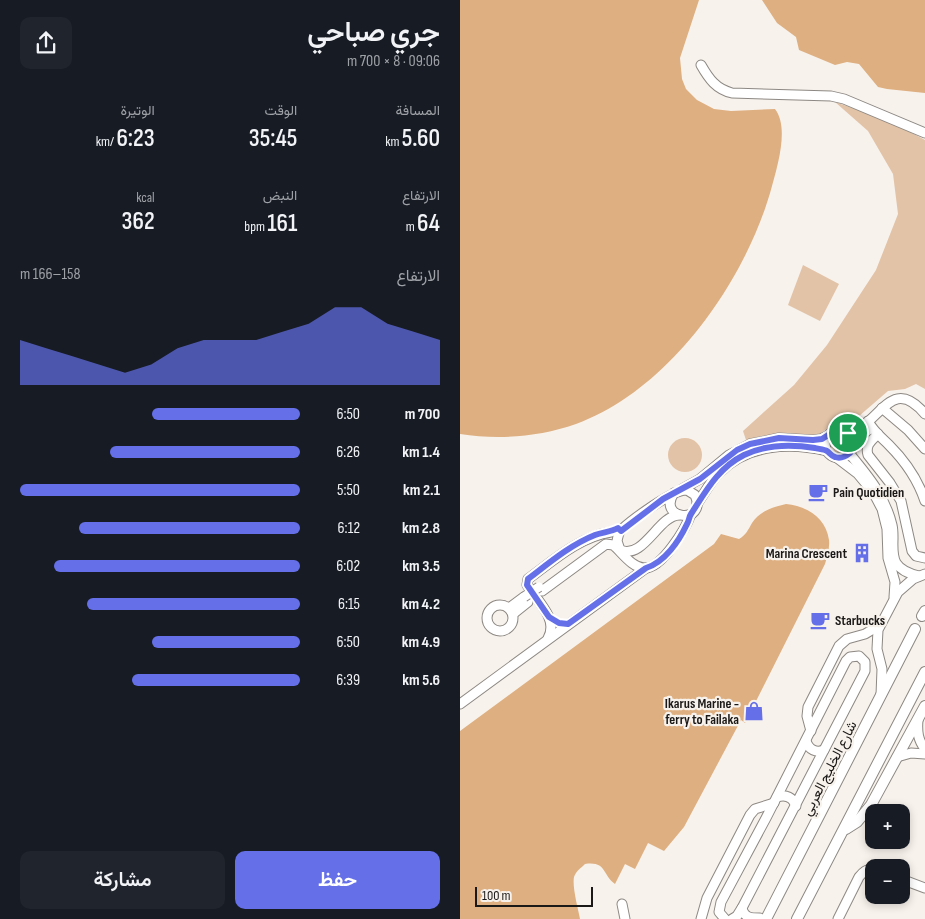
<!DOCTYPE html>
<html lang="ar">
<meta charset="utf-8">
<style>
:root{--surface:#171b24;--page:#20242c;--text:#f1f3f6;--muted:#9ea1a6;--accent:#6570e8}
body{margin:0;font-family:"Sofia Sans Condensed",Vazirmatn,sans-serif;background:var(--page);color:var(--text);direction:rtl;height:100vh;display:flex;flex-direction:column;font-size:19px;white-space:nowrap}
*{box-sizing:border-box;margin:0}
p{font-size:16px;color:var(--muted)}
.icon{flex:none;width:28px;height:28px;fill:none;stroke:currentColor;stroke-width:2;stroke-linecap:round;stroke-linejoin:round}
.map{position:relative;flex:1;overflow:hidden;direction:ltr}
.sheet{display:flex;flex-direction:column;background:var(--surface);width:460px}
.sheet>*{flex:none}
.tools{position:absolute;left:405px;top:804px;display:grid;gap:10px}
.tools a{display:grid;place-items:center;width:45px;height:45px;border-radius:10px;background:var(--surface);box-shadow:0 2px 8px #0003;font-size:25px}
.scale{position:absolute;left:15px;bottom:12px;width:118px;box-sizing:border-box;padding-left:5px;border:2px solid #1b1917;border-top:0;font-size:14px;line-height:18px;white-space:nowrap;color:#1b1917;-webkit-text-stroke:4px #f8f2ec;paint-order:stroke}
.pin{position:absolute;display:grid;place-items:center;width:42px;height:42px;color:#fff;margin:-21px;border:2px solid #fff;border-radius:50%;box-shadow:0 1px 5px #0007}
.round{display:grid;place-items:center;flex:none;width:52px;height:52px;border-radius:10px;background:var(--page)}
.headline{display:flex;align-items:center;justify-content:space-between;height:85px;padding:0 20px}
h1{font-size:28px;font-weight:600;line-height:38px}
.figures{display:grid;grid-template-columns:repeat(3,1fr);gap:8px;height:85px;padding:5px 20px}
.figures div{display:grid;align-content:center}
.figures b{font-size:25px;font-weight:600}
.figures small{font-size:14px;font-weight:400}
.figures p{font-size:14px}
.chart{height:140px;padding:10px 20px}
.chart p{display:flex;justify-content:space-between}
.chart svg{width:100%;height:90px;margin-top:5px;fill:var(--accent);opacity:.7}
.primary-button{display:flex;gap:10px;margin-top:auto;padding:10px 20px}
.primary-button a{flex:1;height:58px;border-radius:10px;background:var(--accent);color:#fff;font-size:20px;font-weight:600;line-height:58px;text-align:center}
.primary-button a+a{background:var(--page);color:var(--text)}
ul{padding:0 20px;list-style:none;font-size:16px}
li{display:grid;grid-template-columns:80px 60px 1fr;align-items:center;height:38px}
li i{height:12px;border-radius:6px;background:var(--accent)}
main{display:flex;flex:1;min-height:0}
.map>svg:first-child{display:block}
.green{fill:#e2c3a7}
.water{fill:#deaf80}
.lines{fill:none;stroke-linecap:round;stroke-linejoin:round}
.minor-casing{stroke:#8d8883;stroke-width:11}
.major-casing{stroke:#8d8883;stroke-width:12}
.minor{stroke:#fff;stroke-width:9}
.major{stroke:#fff;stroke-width:10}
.minor-bridge-casing{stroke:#8d8883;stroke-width:11;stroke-linecap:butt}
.minor-bridge{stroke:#fff;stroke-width:9}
.route-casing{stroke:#fff;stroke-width:10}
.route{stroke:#6570e8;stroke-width:6}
.labels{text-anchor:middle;stroke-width:4.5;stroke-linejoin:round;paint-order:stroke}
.poi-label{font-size:14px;font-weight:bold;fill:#1b1917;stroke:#f8f2ec;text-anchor:start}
.street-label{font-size:14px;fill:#1b1917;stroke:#f8f2ec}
</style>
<main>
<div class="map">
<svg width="465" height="919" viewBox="0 0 465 919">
<rect width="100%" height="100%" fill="#f8f2ec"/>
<g class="green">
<path d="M375,102L430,121L465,140V389L456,384L445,389L428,391L391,423L372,425L358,435L351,436L325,433L301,436L286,440L283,431L334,385L367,345L416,270L438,214L433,174L408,131Z"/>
<path d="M343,265L379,284L360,321L328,305Z"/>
<circle cx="380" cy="444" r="9"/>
<circle cx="225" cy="455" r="17"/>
</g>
<g class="water">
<path d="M0,0H239L220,58L222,79L226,89L237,100L254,109L271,111L315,109C329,127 318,164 312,186C287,279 210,390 116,424C79,437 38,440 0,434Z"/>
<path d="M302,0H465V93L427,89L418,87L399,64L387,62L375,65L339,50L336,37L317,23Z"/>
<path d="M326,504C347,506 366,518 369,540C370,548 367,557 365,564L285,723L281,720L224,827L204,851L188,843L175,869L165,864L155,884C142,875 147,861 125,864C121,868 116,871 114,877C112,887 118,908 120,919H0V731L254,544L261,534L279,539C286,535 288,530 292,523C300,511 313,507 326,504Z"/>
</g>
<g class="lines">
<defs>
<g id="minor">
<path d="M241,65C249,79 256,89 272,93L371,96L384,99L465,133"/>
<path d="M422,408L448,430L465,449"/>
<path d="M408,421C413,431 421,437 429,445C444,460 458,480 465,501"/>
<circle cx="379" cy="444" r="14"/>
<path d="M388,433C420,426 430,373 465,414"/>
<path d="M418,434C411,441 405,445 408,455L430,483L441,501L452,551L456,556L465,558"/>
<path d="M393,444L401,435L412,428"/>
<path d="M389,453C408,476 425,496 432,525C435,537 430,552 436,563C441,571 450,574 459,576"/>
<path d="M377,458L398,474L413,492L422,509L427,529L428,558L435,582L434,597"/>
<path d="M222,489L240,479L269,455L290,444L319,438L353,440L361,439L369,435"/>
<path d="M237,504C244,494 250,482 259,473C287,444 330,442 367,451"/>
<path d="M160,550L157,541C158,537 158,533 161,530C172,520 213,489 227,490L235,495C248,525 196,520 214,493"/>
<path d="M160,550C184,560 198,516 219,515"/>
<path d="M82,591L146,544L153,545C162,552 171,567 184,568C201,570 226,528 231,514"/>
<circle cx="40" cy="618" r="13"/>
<path d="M49,608L64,597"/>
<path d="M53,614L68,602"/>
<path d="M88,638C99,620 77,600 67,585L68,579C94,560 119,537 151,532"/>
<path d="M421,695L422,669L417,649L418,630L438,592L453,579L465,574"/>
<path d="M0,704L186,568"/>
<path d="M458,720C457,732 458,740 465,749"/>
<path d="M351,731L347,716L348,707L379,646L387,639L405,634L420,625"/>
<path d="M346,741C349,750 356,753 364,750"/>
<path d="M437,757L451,753L465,754"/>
<path d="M317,797C326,794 333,797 336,806"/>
<path d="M441,879L465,888"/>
<path d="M162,904L165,919"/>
<path d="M282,908C284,918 291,918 300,918"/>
<path d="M241,919L247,898L290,815L295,809L314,803"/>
<path d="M265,919L259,912L261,902L306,818L386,661L390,657L399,656L405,662V671L282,908L277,916L272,919"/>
<path d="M378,919L399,877C403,872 406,869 414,869"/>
</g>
<g id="major">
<path d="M462,616L465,611"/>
<path d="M386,829L397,822L411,805L465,706"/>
<path d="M306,919L455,629"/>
<path d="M337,919L465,672"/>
</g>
</defs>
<use href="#minor" class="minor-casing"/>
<use href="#major" class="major-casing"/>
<use href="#minor" class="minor"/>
<use href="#major" class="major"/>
<defs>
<path id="minor-bridge" d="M64,597L79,587"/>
</defs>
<use href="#minor-bridge" class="minor-bridge-casing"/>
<use href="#minor-bridge" class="minor-bridge"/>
</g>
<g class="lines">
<defs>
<path id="route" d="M381,430L390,435L393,444L390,453C385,457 381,459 375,457C371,456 370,453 367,451C364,449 358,449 355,448C331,444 307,444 284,455C258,468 246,491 231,514C229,517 229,521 227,524C219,541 205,562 186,568L108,624L99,623L89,617L67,585L68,579C89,563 110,545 135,535C143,532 151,532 158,528L161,531L203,499L240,479L277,450L290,444L319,438L353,440L362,439L373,432Z"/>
</defs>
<use href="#route" class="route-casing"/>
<use href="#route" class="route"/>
</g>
<defs>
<symbol id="cafe-bare" viewBox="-9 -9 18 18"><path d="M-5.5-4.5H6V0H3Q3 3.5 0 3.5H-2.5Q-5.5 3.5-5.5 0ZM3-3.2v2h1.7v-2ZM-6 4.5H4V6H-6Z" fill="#6570e8" stroke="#f8f2ec" stroke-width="2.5" paint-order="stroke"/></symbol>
<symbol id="building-bare" viewBox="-9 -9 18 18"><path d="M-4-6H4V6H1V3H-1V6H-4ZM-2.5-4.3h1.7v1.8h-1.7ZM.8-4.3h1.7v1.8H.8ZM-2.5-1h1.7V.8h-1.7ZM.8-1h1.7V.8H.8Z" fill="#6570e8" stroke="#f8f2ec" stroke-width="2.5" paint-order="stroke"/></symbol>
<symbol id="shop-bare" viewBox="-9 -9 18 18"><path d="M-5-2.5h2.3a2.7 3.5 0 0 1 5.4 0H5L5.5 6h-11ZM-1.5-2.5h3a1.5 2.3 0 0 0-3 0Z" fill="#6570e8" stroke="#f8f2ec" stroke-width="2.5" paint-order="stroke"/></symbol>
</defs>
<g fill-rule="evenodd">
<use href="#cafe-bare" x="344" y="478" width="28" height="28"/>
<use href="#building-bare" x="388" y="539" width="28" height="28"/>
<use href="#cafe-bare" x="346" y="606" width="28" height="28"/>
<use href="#shop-bare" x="280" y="697" width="28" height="28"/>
</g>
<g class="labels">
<g class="poi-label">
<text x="373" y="497">Pain Quotidien</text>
<text x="387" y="558" text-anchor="end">Marina Crescent</text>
<text x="375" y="625">Starbucks</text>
<text x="279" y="708" text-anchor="end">Ikarus Marine -<tspan x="279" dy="16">ferry to Failaka</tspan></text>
</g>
<g class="street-label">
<text transform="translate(369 768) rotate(-63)" y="5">شارع الخليج العربي</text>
</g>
</g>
</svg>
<div class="tools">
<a>+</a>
<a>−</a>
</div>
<div class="scale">100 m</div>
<div class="pin" style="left:388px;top:433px;background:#1e9e55"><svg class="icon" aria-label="arrive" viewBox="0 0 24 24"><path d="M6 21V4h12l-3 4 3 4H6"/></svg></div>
</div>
<section class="sheet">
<div class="headline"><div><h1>جري صباحي</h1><p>09:06 · 8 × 700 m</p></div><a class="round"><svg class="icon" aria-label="share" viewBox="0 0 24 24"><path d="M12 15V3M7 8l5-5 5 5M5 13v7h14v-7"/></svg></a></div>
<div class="figures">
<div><p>المسافة</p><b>5.60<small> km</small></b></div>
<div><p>الوقت</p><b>35:45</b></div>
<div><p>الوتيرة</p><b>6:23<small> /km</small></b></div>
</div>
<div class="figures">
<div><p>الارتفاع</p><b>64<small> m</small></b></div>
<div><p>النبض</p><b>161<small> bpm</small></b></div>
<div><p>kcal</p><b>362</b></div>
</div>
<div class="chart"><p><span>الارتفاع</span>158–166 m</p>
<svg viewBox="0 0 160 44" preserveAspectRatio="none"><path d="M0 44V22L10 26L20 30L30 34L40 38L50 34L60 26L70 22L80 22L90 22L100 18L110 14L120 6L130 6L140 14L150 18L160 22V44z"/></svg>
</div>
<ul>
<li><b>700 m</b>6:50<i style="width:53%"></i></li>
<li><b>1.4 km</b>6:26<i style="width:68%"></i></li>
<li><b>2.1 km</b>5:50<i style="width:100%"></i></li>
<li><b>2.8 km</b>6:12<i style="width:79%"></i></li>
<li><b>3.5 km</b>6:02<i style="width:88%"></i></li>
<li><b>4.2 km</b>6:15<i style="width:76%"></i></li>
<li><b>4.9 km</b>6:50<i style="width:53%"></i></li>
<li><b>5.6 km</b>6:39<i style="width:60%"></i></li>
</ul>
<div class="primary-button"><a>حفظ</a><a>مشاركة</a></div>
</section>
</main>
